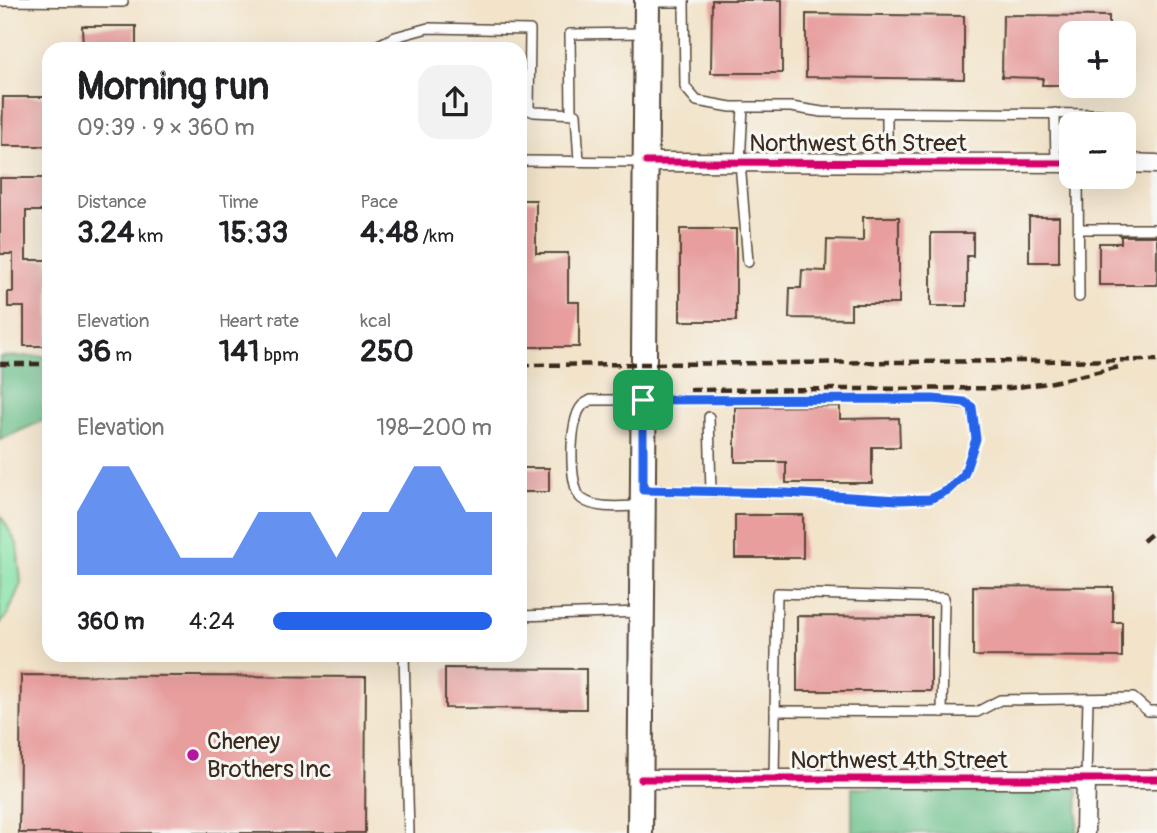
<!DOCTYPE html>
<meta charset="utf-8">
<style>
:root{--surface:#fff;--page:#f2f2f2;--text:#202124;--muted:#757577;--accent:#2563eb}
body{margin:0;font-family:Pangolin,sans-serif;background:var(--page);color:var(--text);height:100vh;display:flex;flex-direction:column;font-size:26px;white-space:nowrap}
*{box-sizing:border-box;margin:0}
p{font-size:23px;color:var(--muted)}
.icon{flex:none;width:38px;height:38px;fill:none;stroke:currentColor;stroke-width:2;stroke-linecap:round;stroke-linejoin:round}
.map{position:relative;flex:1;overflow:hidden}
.details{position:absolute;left:42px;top:42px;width:485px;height:620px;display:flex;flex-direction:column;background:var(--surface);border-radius:21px;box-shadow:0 7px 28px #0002}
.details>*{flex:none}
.tools{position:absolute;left:1059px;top:21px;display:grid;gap:14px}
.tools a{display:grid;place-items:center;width:77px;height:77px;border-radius:14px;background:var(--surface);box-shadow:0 7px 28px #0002;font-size:35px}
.pin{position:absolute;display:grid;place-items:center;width:60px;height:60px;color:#fff;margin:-30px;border-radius:14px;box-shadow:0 4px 10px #0006}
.round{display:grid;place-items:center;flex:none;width:74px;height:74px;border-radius:21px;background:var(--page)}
.head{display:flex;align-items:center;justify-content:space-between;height:119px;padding:0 35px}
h1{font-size:38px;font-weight:700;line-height:52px}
.metrics{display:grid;grid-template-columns:repeat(3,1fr);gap:10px;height:119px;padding:7px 35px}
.metrics div{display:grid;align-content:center}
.metrics b{font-size:30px;font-weight:700}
.metrics small{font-size:19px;font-weight:400}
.metrics p{font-size:19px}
.chart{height:196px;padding:14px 35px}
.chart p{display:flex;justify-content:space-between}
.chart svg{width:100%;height:126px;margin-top:7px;fill:var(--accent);opacity:.7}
ul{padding:0 35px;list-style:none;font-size:23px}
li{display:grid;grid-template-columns:112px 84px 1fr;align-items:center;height:52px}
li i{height:18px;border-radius:9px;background:var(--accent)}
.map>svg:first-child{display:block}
.green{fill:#87e2a7;stroke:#618662;stroke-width:2}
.forest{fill:#6dc08c;stroke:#547555;stroke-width:2}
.building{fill:#e79e9d}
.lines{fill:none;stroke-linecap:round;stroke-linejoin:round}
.service-casing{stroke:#564638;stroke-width:12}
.minor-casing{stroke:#564638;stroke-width:21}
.secondary-casing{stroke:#564638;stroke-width:28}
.service{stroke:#fff;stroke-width:9}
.minor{stroke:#fff;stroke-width:18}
.secondary{stroke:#fff;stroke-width:24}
.rail{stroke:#3b2a1e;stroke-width:4.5;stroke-dasharray:10 5;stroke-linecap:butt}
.cycleway-casing{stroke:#f6f6f2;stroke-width:11}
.cycleway{stroke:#d6006c;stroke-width:7}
.route-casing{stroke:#fff;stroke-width:14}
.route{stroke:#2563eb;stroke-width:9}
.poi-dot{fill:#b5179e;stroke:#f6f6f2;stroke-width:2.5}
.labels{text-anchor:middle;stroke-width:6;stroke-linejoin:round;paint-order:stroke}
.street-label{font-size:24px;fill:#3b2a1e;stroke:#f6f6f2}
.poi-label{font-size:24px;fill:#3b2a1e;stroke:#f6f6f2;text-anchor:start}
</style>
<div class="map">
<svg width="1157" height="833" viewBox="0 0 1157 833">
<rect width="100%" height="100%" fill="#f6f6f2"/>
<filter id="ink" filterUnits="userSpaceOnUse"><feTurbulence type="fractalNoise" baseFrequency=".0143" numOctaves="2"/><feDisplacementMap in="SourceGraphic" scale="14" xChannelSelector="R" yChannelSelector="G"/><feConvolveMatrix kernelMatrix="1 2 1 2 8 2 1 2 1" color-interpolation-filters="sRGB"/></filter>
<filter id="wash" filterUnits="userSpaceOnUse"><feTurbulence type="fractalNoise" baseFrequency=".00686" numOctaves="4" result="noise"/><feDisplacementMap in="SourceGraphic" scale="28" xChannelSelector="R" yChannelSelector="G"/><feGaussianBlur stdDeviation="1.57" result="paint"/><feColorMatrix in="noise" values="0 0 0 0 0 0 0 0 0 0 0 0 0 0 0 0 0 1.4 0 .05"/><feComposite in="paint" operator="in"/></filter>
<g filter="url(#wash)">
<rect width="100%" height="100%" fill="#f2e3c9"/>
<path class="green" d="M0,514L17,544L21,583L7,616L0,624Z"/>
<g class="forest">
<path d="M49,356V419H46L0,440V357Z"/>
<path d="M852,788H1078L1077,833H852Z"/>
</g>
<g id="blocks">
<g class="building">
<path d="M712,0H782V73H711Z"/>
<path d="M806,14L964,16V79L806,77Z"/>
<path d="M1003,15L1109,16V33H1071V79H1068V85H1042L1043,78L1002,77Z"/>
<path d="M82,26H136V49H83Z"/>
<path d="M3,97H49V146H2Z"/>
<path d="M0,178H49V211H26V260H49V346H24V307H8V292H13V254H0Z"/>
<path d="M520,200H536V253H568V302H579V347H520Z"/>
<path d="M863,217H899V304H851V319L789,318L790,288H801L802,270L826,271L827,240L863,241Z"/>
<rect x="1029" y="217" width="30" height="45"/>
<rect x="680" y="229" width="56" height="92"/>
<path d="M931,233H973V256H967V306H931Z"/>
<path d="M1121,236H1157V285H1099V243H1121Z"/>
<path d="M840,406V419L899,418L900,447H872V483H786V462H735V407Z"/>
<rect x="520" y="468" width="29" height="24"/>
<rect x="735" y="515" width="68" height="43"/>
<path d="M973,586L1113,587V622H1122V657L973,656Z"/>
<path d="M797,616L931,617V691H797Z"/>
<path d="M445,668L586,669V709L445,708Z"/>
<path d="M21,675L366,677L365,833H19Z"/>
</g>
</g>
</g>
<g filter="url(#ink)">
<use href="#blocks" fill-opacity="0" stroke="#564638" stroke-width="2"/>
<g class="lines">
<defs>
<g id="service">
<path d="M0,1L123,2"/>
<path d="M650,2H684V0"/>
<path d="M684,2L685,87L697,101L731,107H791L822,112L1101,114"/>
<path d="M370,49L395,37L428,28L530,30L529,110L534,112L576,114L579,161"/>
<path d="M743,107L740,162L748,262"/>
<path d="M571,112L570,34L645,33"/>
<path d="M1055,113L1056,163"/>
<path d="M887,114V162"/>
<path d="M520,161L644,162"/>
<path d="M1078,177L1079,297"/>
<path d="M1079,229H1157"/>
<path d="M709,417L711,492"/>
<path d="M641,506C624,506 597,510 582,499C568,489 569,419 582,406C584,403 588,402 591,400L933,399L964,403L972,407L976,439L964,475L948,490L930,499L898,500L786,493L645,490"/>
<path d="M520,616L640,612"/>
<path d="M404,654L409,833"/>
<path d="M775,711L977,712L1000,700L1133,698L1148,711H1157"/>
<path d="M774,779L777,593L944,598L942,712"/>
<path d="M1086,779L1088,699"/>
</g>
<g id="minor">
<path d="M646,162L1071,163"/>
<path d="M1124,163L1157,164"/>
<path d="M641,779H1157"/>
<path d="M1085,833L1086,779"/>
</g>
<path id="secondary" d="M640,833L647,0"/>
</defs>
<use href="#service" class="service-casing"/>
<use href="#minor" class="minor-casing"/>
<use href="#secondary" class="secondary-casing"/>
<use href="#service" class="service"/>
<use href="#minor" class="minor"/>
<use href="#secondary" class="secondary"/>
<g class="rail">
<path d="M0,364H49"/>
<path d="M520,365L1157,360"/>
<path d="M690,390L1010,388L1048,383L1119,367"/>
<path d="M1143,541L1157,529"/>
</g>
<defs>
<g id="cycleway">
<path d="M646,162L1071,163"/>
<path d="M641,779H1157"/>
</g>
</defs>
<use href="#cycleway" class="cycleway-casing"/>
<use href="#cycleway" class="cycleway"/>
</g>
</g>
<g class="lines" filter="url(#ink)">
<defs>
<path id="route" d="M933,399L964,402L972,407L976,439L964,475L948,490L930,499L898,500L786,493L643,490V400Z"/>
</defs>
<use href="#route" class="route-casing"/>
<use href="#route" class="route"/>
</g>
<circle class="poi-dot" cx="193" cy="755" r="7"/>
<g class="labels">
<g class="street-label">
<text x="858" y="151">Northwest 6th Street</text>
<text x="899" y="768">Northwest 4th Street</text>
</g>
<g class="poi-label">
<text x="207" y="749">Cheney<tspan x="207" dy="28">Brothers Inc</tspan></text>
</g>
</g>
</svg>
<div class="tools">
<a>+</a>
<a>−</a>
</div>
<div class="pin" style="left:643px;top:400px;background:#1e9e55"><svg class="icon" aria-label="arrive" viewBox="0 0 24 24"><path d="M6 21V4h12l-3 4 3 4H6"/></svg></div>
<section class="details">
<div class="head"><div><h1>Morning run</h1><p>09:39 · 9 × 360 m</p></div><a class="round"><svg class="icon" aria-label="share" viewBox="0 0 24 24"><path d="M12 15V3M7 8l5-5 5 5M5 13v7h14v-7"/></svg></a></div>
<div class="metrics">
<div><p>Distance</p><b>3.24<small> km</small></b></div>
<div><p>Time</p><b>15:33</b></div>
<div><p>Pace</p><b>4:48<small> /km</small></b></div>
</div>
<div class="metrics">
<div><p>Elevation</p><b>36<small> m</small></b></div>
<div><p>Heart rate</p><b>141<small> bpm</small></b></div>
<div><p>kcal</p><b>250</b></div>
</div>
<div class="chart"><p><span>Elevation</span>198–200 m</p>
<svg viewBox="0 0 160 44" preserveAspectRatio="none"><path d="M0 44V22L10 6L20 6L30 22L40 38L50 38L60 38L70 22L80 22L90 22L100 38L110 22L120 22L130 6L140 6L150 22L160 22V44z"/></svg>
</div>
<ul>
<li><b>360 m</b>4:24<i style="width:100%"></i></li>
</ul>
</section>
</div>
